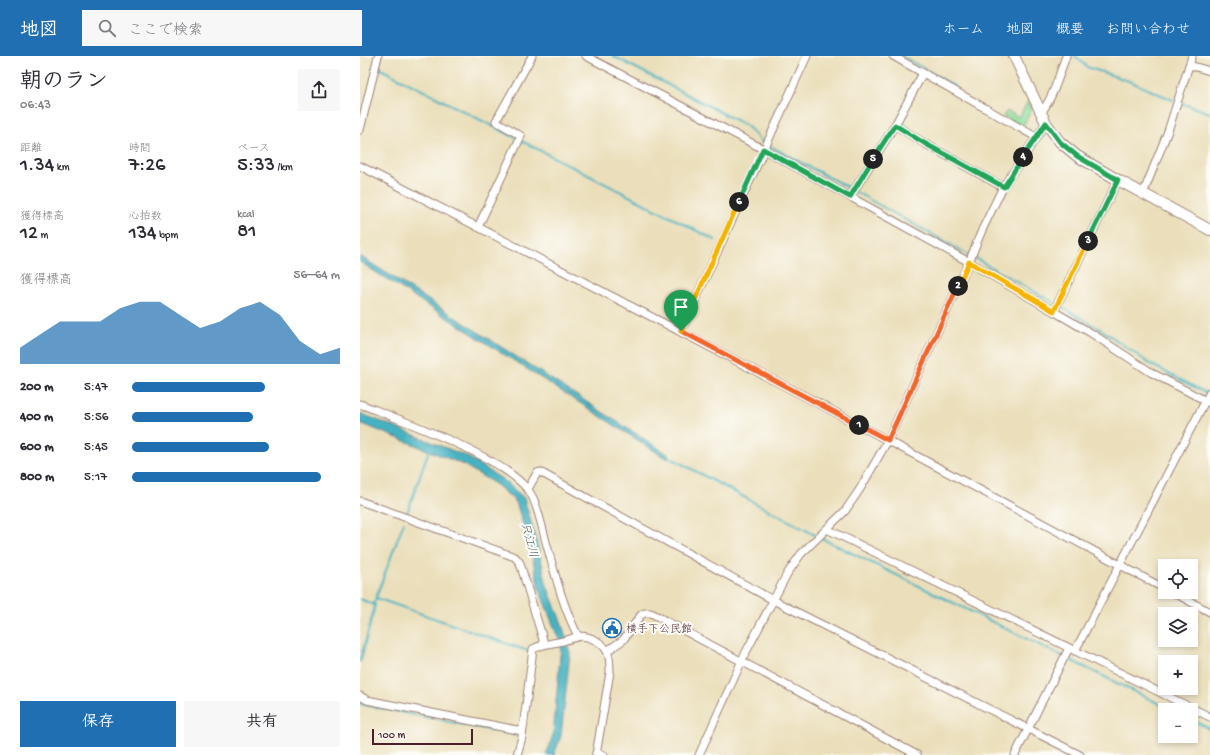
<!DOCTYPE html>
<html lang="ja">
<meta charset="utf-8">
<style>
:root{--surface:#fff;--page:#f7f7f7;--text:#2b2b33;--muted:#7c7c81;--accent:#1f6fb2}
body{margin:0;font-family:"Gochi Hand","Klee One",sans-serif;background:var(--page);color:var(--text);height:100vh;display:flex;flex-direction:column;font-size:15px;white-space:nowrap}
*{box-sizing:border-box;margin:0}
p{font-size:13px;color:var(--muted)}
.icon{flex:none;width:22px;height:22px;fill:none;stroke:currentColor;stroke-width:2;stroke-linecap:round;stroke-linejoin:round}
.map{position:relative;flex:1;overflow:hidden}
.drawer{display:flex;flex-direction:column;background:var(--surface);width:360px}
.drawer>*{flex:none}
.controls{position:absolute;left:798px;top:503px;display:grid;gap:8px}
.controls a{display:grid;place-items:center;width:40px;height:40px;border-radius:0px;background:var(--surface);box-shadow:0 2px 6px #0003;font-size:20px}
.scale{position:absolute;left:12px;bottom:10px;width:101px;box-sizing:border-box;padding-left:4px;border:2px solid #4a1f2b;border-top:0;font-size:11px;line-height:14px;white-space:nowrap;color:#4a1f2b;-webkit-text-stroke:3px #fdfcf7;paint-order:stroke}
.pin{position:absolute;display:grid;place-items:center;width:34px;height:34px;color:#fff;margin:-41px -17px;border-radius:50% 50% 50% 0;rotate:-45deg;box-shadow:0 0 4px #0007}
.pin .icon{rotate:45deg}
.km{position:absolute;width:20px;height:20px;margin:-10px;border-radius:50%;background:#222;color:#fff;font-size:11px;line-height:20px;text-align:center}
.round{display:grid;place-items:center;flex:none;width:42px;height:42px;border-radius:0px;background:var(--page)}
.headline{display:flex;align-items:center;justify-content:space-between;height:68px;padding:0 20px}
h1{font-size:22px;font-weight:600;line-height:30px}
.stats{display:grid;grid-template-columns:repeat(3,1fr);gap:6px;height:68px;padding:4px 20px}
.stats div{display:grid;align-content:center}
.stats b{font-size:20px;font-weight:600}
.stats small{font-size:11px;font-weight:400}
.stats p{font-size:11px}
.chart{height:112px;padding:8px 20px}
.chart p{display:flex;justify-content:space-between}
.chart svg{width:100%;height:72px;margin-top:4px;fill:var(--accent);opacity:.7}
.action{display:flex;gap:8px;margin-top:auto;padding:8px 20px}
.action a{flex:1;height:46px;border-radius:0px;background:var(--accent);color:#fff;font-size:16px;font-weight:600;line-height:46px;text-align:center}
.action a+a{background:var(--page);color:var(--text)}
ul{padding:0 20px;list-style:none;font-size:13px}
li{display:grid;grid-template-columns:64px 48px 1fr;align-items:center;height:30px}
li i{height:10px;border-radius:5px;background:var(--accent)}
header{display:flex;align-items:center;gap:24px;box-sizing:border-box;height:56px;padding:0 20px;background:var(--accent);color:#fff}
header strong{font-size:19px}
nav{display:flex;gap:22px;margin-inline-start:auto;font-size:14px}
.search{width:280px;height:36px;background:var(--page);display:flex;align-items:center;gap:10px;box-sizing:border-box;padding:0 14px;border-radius:0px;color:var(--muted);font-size:15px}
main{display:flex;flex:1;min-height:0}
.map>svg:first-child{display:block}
.green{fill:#8bdb9b;stroke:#6a7d63}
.water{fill:#44b2c1;stroke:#476876}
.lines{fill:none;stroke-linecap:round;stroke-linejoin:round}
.stream{stroke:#44b2c1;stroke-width:2}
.street-casing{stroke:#9a7f73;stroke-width:9}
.secondary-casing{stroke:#9a7f73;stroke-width:12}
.street{stroke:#fff;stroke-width:7}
.secondary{stroke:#fff;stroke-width:10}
.split-1-casing{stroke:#fff;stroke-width:8}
.split-2-casing{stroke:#fff;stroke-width:8}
.split-3-casing{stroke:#fff;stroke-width:8}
.split-4-casing{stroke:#fff;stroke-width:8}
.split-5-casing{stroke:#fff;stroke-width:8}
.split-6-casing{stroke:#fff;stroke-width:8}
.split-7-casing{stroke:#fff;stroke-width:8}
.split-1{stroke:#f0652b;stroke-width:5}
.split-2{stroke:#f0652b;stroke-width:5}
.split-3{stroke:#f5b400;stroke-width:5}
.split-4{stroke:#22a559;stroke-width:5}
.split-5{stroke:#22a559;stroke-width:5}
.split-6{stroke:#22a559;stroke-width:5}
.split-7{stroke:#f5b400;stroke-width:5}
.labels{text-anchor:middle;stroke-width:4;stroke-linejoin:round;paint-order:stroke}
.poi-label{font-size:11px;fill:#4a1f2b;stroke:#fdfcf7;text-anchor:start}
.water-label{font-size:12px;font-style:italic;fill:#485a67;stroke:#fdfcf7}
</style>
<header>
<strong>地図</strong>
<div class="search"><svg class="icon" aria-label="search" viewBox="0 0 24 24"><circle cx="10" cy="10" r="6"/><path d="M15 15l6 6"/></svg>ここで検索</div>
<nav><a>ホーム</a><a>地図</a><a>概要</a><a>お問い合わせ</a></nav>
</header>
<main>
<section class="drawer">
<div class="headline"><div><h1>朝のラン</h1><p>06:43</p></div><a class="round"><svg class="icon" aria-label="share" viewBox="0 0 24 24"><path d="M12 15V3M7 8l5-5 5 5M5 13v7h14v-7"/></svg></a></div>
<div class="stats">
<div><p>距離</p><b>1.34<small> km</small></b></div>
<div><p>時間</p><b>7:26</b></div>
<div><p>ペース</p><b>5:33<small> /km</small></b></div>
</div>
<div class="stats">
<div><p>獲得標高</p><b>12<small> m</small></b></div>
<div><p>心拍数</p><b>134<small> bpm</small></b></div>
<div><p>kcal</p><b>81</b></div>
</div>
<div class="chart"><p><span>獲得標高</span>56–64 m</p>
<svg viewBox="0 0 160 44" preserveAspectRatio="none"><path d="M0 44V34L10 26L20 18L30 18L40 18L50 10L60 6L70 6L80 14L90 22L100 18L110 10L120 6L130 14L140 30L150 38L160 34V44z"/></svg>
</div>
<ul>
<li><b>200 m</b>5:47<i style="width:64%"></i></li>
<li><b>400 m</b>5:56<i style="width:58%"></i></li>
<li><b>600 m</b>5:45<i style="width:66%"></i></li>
<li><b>800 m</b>5:17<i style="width:91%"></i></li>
</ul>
<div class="action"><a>保存</a><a>共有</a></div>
</section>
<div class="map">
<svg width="850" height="699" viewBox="0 0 850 699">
<rect width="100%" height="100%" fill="#fdfcf7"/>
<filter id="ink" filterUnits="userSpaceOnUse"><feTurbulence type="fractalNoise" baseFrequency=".025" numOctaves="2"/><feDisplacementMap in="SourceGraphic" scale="8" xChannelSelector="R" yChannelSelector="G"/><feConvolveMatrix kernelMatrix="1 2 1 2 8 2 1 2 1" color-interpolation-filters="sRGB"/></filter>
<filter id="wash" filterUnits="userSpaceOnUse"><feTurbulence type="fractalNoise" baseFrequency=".012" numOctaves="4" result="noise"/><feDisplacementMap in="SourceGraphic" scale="16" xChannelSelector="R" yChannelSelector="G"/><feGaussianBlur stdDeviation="0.9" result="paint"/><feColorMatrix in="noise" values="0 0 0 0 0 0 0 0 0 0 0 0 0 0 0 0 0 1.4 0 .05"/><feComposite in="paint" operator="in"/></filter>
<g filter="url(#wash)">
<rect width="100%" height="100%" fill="#ebdfbb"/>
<path class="green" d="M668,45L671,55L663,70L643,60L647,55L659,61Z"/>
<g class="water">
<path d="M0,200L309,399L307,403L0,206Z"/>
<path d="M0,357L106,400L142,423L164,442L177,487L187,530L202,568L210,597L201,680L194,699H186L193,679L201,589L179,533L170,490L156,446L137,429L102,408L0,367Z"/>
</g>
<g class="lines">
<g class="stream">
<path d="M21,0L19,12L355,184"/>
<path d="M253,0L387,70L402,86L493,134"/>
<path d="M542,0L596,31"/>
<path d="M715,0L727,11L769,25L813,44"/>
<path d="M821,47L850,57"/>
<path d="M496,136L609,199"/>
<path d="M613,201L742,274L790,308L848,338"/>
<path d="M309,401L457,480"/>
<path d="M47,457L69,394L72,392"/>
<path d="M461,482L812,654"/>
<path d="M16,542L168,595"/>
<path d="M0,543L15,549L0,606"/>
<path d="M14,547L44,466"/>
<path d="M0,648L156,679"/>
<path d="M831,663L850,673"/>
</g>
</g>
</g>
<g filter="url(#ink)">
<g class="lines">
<defs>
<g id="street">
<path d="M226,0L403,93L609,206L731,277L792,317L850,347"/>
<path d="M533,0L676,81"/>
<path d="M829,9L850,15"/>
<path d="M563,17L535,69L564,87L643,131"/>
<path d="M681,57C694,40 699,19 706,0"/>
<path d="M0,74L18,0"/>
<path d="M0,110L456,346L805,533"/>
<path d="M783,138L808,75L832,0"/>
<path d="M490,141L535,69"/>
<path d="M118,171L161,80L136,65L172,0"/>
<path d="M694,255L758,124"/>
<path d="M321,275L447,0"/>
<path d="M0,348C40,364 156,404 173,442C179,456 182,471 186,486C195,518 203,551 218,580"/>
<path d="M168,433L177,417L180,416L413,544L720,699"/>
<path d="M0,445L155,501L160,507L184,587"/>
<path d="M467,473L850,661"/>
<path d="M812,536L850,556"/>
<path d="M247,595L263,584L281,559L284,557H291L557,699"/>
<path d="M715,595L850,336"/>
<path d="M0,640L7,644L162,675"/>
<path d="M236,697L244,699"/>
<path d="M157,699L162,681L173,593C185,587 190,588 203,585C208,584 212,582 217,581C227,578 242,586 247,595C250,600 250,610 250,616L236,699"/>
<path d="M339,699L385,598L427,518L441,498L485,455L500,433L528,384L609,206L622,174L643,131L686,67"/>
<path d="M655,699L709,592"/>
</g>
<path id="secondary" d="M654,0L686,67L700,86L717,100L758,124L850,174"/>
</defs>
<use href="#street" class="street-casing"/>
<use href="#secondary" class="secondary-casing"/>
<use href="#street" class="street"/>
<use href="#secondary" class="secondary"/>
</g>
</g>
<g class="lines" filter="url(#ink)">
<defs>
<path id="split-1" d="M321,275L499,369"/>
<path id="split-2" d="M499,369L528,384L598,230"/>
<path id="split-3" d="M598,230L609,206L694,255L728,185"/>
<path id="split-4" d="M663,101L686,67L700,86L717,100L758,124L728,185"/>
<path id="split-5" d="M513,103L535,69L564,87L644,131L663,101"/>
<path id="split-6" d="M379,146L403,93L490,141L513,103"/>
<path id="split-7" d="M321,275L379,146"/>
</defs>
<use href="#split-1" class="split-1-casing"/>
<use href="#split-2" class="split-2-casing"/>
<use href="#split-3" class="split-3-casing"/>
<use href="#split-4" class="split-4-casing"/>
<use href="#split-5" class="split-5-casing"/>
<use href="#split-6" class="split-6-casing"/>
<use href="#split-7" class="split-7-casing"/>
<use href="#split-1" class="split-1"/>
<use href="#split-2" class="split-2"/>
<use href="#split-3" class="split-3"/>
<use href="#split-4" class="split-4"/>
<use href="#split-5" class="split-5"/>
<use href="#split-6" class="split-6"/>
<use href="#split-7" class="split-7"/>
</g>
<defs>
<symbol id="civic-ring" viewBox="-11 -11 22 22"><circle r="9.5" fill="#fdfcf7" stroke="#1f6fb2" stroke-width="1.5"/><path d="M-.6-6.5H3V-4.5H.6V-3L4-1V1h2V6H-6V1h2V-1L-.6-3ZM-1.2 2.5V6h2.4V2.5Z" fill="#1f6fb2"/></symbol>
</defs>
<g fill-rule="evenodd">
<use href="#civic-ring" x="241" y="561" width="22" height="22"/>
</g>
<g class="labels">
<g class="poi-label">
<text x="266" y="576">横手下公民館</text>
</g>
<g class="water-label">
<text transform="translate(170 484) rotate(75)" y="4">只江川</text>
</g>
</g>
</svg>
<div class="controls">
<a><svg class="icon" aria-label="locate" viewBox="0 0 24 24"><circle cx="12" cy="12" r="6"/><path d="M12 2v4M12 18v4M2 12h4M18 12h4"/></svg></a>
<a><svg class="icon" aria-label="layers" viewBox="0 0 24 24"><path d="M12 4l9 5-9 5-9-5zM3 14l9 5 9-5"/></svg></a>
<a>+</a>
<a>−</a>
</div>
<div class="scale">100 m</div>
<div class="pin" style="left:321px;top:275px;background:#1e9e55"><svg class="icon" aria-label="arrive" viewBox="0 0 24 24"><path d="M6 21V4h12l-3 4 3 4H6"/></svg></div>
<b class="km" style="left:499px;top:369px">1</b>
<b class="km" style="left:598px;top:230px">2</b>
<b class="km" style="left:728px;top:185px">3</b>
<b class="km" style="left:663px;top:101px">4</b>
<b class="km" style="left:513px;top:103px">5</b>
<b class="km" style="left:379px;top:146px">6</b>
</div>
</main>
